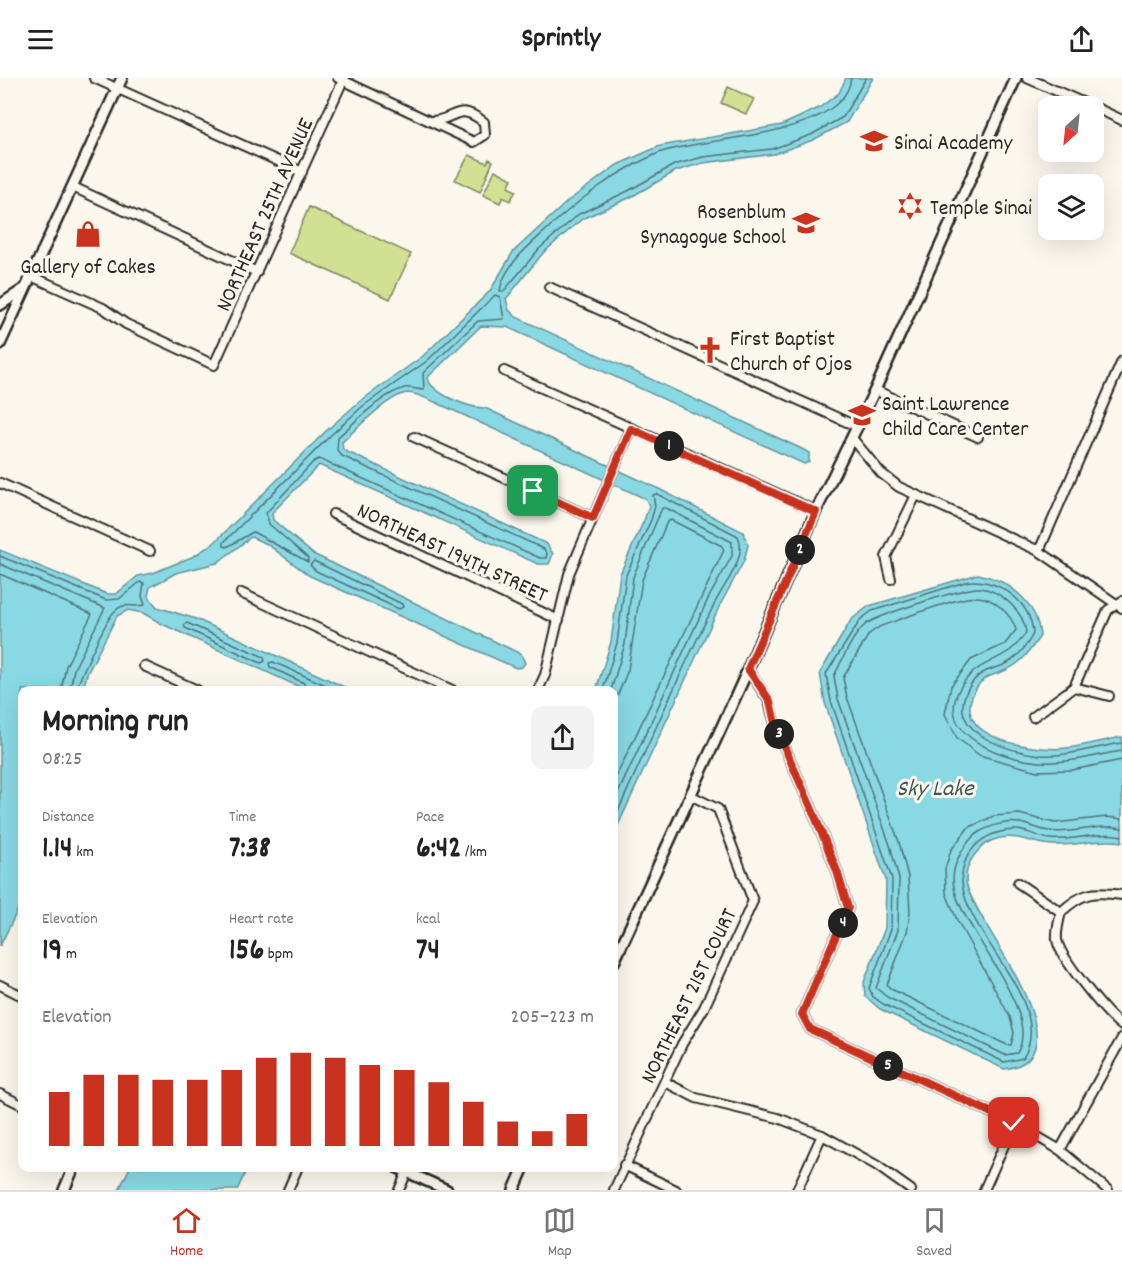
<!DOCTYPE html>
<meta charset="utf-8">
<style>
:root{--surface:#fff;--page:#f2f2f2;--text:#222;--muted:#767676;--line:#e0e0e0;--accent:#c8321e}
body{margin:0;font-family:Dekko,sans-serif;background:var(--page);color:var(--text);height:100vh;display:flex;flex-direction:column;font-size:22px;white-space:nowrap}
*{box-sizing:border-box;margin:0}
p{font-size:20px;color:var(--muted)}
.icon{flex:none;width:33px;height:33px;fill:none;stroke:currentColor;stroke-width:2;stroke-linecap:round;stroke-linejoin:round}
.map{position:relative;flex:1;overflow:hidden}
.details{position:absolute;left:18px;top:608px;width:600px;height:486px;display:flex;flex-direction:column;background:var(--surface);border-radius:12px;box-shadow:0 6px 24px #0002}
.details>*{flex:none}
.needle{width:39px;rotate:207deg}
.buttons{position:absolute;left:1038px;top:18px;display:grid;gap:12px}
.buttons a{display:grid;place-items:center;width:66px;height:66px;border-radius:12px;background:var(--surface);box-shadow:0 6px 24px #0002;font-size:30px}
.pin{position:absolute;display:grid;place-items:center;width:51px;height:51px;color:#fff;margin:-26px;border-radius:12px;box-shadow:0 3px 9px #0006}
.km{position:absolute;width:30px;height:30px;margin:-15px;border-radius:50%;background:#222;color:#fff;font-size:16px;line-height:30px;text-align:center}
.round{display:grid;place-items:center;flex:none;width:63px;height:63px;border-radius:12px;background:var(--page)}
.head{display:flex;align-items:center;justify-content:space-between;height:102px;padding:0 24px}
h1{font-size:33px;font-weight:800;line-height:45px}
.figures{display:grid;grid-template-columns:repeat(3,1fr);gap:9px;height:102px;padding:6px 24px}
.figures div{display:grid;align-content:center}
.figures b{font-size:30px;font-weight:800}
.figures small{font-size:16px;font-weight:400}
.figures p{font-size:16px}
.chart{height:168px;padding:12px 24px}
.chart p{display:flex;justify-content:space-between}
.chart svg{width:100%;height:108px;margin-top:6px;stroke:var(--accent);stroke-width:6}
header{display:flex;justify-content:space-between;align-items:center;height:78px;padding:0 24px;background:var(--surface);font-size:27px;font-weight:800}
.tab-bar{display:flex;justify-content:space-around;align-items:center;height:84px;border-top:2px solid var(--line);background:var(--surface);font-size:16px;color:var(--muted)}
.tab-bar a{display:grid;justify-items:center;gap:3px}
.tab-bar .active{color:var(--accent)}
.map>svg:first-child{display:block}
.green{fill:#d2e093;stroke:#7e865f;stroke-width:1.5}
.water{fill:#89d9e5;stroke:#63939b;stroke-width:1.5}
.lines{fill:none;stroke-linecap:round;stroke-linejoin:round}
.shore{stroke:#517175;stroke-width:1.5}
.minor-casing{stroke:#2b2b2b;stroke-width:12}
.tertiary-casing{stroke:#2b2b2b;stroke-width:14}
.minor{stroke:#fbf7ec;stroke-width:8}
.tertiary{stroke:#fbf7ec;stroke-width:9}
.route-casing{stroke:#fff;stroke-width:12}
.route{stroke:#c8321e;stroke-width:8}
.labels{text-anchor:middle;stroke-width:6;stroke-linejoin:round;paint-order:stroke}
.poi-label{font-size:22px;fill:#2b2b2b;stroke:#fbf7ec;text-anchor:start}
.street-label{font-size:22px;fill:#2b2b2b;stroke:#fbf7ec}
.water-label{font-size:24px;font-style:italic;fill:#42565a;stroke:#fbf7ec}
</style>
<header><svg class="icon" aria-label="menu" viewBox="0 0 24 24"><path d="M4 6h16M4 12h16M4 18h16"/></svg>Sprintly<svg class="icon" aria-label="share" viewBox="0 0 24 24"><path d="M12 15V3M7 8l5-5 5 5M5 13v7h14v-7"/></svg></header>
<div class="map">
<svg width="1122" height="1112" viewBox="0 0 1122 1112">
<rect width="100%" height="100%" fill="#fbf7ec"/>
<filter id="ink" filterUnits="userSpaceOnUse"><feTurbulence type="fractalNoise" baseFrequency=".0167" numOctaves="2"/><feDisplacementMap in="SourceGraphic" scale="12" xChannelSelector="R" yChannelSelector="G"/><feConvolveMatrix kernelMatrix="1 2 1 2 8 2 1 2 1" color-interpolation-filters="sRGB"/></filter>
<g filter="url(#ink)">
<g class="green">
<path d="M728,9L754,21L746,36L721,25Z"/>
<path d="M469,77L487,85L489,81L493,83L480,114L455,102Z"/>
<path d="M495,92L512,101L508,109L516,113L510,123L503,119L500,125L483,117Z"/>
<path d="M309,129L411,176L390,221L289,175Z"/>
</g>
<g class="water">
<path d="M846,0H873L847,44L813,62L774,76L703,85L676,93L631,119L582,141L543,175L506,221L509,232L516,239L802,371L809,375V384L804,386L507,249L481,248L427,300C433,316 468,330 485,330L659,411L743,454L748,467L744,483L720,527L614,756V612H596L611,564L620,496L645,440L649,428L646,421L435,324C427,321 416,315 408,315C390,316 355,352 342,364L343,372L547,466L553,476L549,486H538L319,387L272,435L273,442L313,476L521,576L525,585L522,589L516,590L310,498L267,466L251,459L217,485L176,495L150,509L148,518L157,529L196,541L351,612H306L162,546L143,535L128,532L117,538L87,596L83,612H22V823L0,868V472L107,516H116L138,498L153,495L194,478L214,465L327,352L359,324L423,278L490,213L513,174L568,123L617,87L660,68L782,47L819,30L839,15Z"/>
<path d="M978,496C1009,502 1037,524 1040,558C1031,571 1023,584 1008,591C997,597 984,597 977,609C944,660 1033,674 1067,670C1086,668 1104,662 1122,659V764C1099,760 1077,768 1054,767C1035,767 1020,756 1000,760C980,764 962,786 967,808C976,846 1091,979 1004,991L880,931L865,918L864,904L885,850L886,802L825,625L820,595L851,542L869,528Z"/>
<path d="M130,1089H248L237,1112H119Z"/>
</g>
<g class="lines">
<g class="shore">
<path d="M851,0C844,61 702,58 659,75C614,94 578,122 543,155C526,170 503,190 500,213H504L539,171L579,136L628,113L674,87L703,79L772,71L811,57L843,39L866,0"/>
<path d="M495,217L500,219L504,241L478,243L423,295L424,312C417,312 411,309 405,310C383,315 355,344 338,359L337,372L342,378L544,471L547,476L546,480H540L319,381L313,384L266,435L269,446L308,480V484L253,454L227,469L224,468V464L331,357L363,328L427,283Z"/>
<path d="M0,478L106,522L119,521L140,504L144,505L142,518L145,527C133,530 124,523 114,534C107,540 77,604 77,612"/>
<path d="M314,483L402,526L403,529L399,531L316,493L310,487Z"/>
<path d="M0,486L105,530L74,591L70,612"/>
<path d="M0,496L92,536L66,588L61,612"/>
<path d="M187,545L264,579L265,583L261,585L185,550L184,547Z"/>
<path d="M306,612L304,605L270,589L269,585L273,584L337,612"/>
<path d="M603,612L617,565L626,497L651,442L655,428L653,417L657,416L738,458C748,479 724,506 715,525C679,596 647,670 614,742"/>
<path d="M611,612L625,566L633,499L662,430H666L732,464V478L708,521L614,724"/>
<path d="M614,626L628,592L642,502L667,444L671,442L722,468L724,472L614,703"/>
<path d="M1122,665C1095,669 1068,679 1040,677C1003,673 936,650 974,602C982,592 995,591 1006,586C1018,579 1027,568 1033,556C1032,523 996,498 965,504L872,533L861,541L826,596L831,623L892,801L891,851L869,910L873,919L883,926L1004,984L1023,980C1063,916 926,832 971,773C981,759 997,753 1014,752C1027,751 1038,760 1050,761C1074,763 1098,753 1122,758"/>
<path d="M1122,673C1095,677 1068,686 1040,684C1007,682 935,659 959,612C976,578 1008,587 1026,554C1024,533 999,511 979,510C965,509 875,538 865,547C852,558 842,583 834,598L838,621L890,767L899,801L898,852L876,910L887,919L1005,977L1017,975C1043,933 962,853 954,809C950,792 959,776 969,763C979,750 1003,743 1019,745C1029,746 1039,752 1049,753C1074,757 1097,745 1122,750"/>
<path d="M1122,682L1072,692L1037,693L979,677L957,660L945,636L951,608L971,582L1005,566L1016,552C1012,537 993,518 976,519C956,519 901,541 879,549L869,556L843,600L847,619L899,764L908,799L910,835L907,854L887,907L891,911L1007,967H1011L1014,955L1010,939L957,842L946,815L945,791L951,772L968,750L994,738L1019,736L1055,745L1107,739L1122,741"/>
</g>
<defs>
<g id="minor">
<path d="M94,0L302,94"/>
<path d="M338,0L474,64L485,57L484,44C457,23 456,42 432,43"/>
<path d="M1027,0L1091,28"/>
<path d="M1094,29L1122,42"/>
<path d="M73,109L257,194"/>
<path d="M31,198L103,230L126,246L214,287L344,0"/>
<path d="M549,209L858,349"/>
<path d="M504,293L816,433"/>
<path d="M875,312L978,359"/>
<path d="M414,359L593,440"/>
<path d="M852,360L881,395L899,409L1039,473L1122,530"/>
<path d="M0,405L150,473"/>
<path d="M333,436L559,542"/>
<path d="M1039,473L1122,283"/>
<path d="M891,501L886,479L916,417"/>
<path d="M241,515L452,612"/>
<path d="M144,588L197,612"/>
<path d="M748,591L769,623L776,650L814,736L837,793L848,830L802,936L810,951L1014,1045L1060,1072L1108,1112"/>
<path d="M1074,609L1108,532L1122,523"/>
<path d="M538,612L545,597L569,496L631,351"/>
<path d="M1033,639L1074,609L1109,618"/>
<path d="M1018,805L1061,834"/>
<path d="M1061,834C1059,843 1056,853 1057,862C1060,880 1107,937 1122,948"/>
<path d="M1061,834C1083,814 1093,813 1122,817"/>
<path d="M0,907L22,918"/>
<path d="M665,1004L696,1020L778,1040L822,1057L876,1087L911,1112"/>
<path d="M0,1016L22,1027"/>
<path d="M1060,1072L1122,960"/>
<path d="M624,1087L676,1112"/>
<path d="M288,1112L298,1089"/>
<path d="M399,1112L407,1094"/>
<path d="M614,1112L682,966L704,930L753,823L718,731L690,717"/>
<path d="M797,1112L822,1057"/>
<path d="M984,1112L1014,1045"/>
</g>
<g id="tertiary">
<path d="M0,227L24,211"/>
<path d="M0,266L122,0"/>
<path d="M614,884L745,598L816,433L875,312L1016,0"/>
<path d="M396,1089L447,1112"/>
<path d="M64,1112L74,1089"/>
<path d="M514,1112L524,1089"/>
</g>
</defs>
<use href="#minor" class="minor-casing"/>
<use href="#tertiary" class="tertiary-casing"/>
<use href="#minor" class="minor"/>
<use href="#tertiary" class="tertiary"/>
</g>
</g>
<g class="lines" filter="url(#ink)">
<defs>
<path id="route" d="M533,413L593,440L631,351L816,434L748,591L770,623L776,650L814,736L837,793L848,830L802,936L810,951L1014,1045"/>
</defs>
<use href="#route" class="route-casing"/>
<use href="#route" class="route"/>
</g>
<defs>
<symbol id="school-bare" viewBox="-9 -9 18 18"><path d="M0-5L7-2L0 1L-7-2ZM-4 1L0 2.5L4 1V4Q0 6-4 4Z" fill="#c8321e" stroke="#fbf7ec" stroke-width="2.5" paint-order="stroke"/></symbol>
<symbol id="synagogue-bare" viewBox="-9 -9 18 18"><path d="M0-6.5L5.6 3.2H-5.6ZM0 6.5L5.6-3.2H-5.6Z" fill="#c8321e" stroke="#fbf7ec" stroke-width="2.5" paint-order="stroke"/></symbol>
<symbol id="shop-bare" viewBox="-9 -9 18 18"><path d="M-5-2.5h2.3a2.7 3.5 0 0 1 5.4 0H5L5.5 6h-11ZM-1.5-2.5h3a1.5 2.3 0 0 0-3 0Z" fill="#c8321e" stroke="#fbf7ec" stroke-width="2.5" paint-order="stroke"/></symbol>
<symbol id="church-bare" viewBox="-9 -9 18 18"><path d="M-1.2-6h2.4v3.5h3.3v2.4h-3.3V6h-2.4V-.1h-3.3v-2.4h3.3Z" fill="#c8321e" stroke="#fbf7ec" stroke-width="2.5" paint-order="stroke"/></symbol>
</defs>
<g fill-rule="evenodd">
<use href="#school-bare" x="855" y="44" width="38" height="38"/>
<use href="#synagogue-bare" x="891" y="109" width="38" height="38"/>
<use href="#school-bare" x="787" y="126" width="38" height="38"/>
<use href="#shop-bare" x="69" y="137" width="38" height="38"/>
<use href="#church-bare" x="691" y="253" width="38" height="38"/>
<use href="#school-bare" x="843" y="318" width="38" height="38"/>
</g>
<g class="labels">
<g class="poi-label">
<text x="894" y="71">Sinai Academy</text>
<text x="930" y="136">Temple Sinai</text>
<text x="786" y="140" text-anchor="end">Rosenblum<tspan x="786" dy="25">Synagogue School</tspan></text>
<text x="88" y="195" text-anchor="middle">Gallery of Cakes</text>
<text x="730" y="267">First Baptist<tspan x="730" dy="25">Church of Ojos</tspan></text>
<text x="882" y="332">Saint Lawrence<tspan x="882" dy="25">Child Care Center</tspan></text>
</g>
<g class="street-label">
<text transform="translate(263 136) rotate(-66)" y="8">NORTHEAST 25TH AVENUE</text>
<text transform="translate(453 473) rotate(25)" y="8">NORTHEAST 194TH STREET</text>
<text transform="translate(687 917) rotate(-64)" y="8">NORTHEAST 21ST COURT</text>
</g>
<g class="water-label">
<text x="935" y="717">Sky Lake</text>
</g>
</g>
</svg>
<div class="buttons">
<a><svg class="needle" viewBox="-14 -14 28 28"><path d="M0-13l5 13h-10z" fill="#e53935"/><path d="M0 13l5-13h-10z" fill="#767676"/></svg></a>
<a><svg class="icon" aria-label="layers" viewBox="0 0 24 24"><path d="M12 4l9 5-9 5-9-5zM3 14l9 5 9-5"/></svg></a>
</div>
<div class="pin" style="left:533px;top:413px;background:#1e9e55"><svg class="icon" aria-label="arrive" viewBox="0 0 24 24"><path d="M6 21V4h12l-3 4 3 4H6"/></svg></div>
<div class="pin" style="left:1014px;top:1045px;background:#d93025"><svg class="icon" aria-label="check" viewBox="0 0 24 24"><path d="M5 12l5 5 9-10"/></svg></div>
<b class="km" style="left:669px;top:368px">1</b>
<b class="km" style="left:800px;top:472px">2</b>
<b class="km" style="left:779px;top:656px">3</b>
<b class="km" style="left:843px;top:845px">4</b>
<b class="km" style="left:888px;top:988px">5</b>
<section class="details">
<div class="head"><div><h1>Morning run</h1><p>08:25</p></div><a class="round"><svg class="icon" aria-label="share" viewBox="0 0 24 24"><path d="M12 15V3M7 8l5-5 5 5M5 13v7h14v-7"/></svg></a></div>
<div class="figures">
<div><p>Distance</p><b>1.14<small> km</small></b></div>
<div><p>Time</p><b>7:38</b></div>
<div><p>Pace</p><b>6:42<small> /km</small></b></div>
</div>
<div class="figures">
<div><p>Elevation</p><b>19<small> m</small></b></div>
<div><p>Heart rate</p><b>156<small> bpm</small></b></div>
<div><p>kcal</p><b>74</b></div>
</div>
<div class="chart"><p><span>Elevation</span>205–223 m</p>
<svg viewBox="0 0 160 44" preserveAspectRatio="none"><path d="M5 44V22M15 44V15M25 44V15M35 44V17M45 44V17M55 44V13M65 44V8M75 44V6M85 44V8M95 44V11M105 44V13M115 44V18M125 44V26M135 44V34M145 44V38M155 44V31"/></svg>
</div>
</section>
</div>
<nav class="tab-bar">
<a class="active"><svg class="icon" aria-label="home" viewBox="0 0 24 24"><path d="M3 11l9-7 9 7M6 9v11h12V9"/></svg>Home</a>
<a><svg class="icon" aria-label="map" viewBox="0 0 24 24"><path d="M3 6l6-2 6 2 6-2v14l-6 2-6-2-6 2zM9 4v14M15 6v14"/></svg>Map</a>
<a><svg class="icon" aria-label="saved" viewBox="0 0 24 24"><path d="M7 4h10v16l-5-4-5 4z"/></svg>Saved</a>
</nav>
